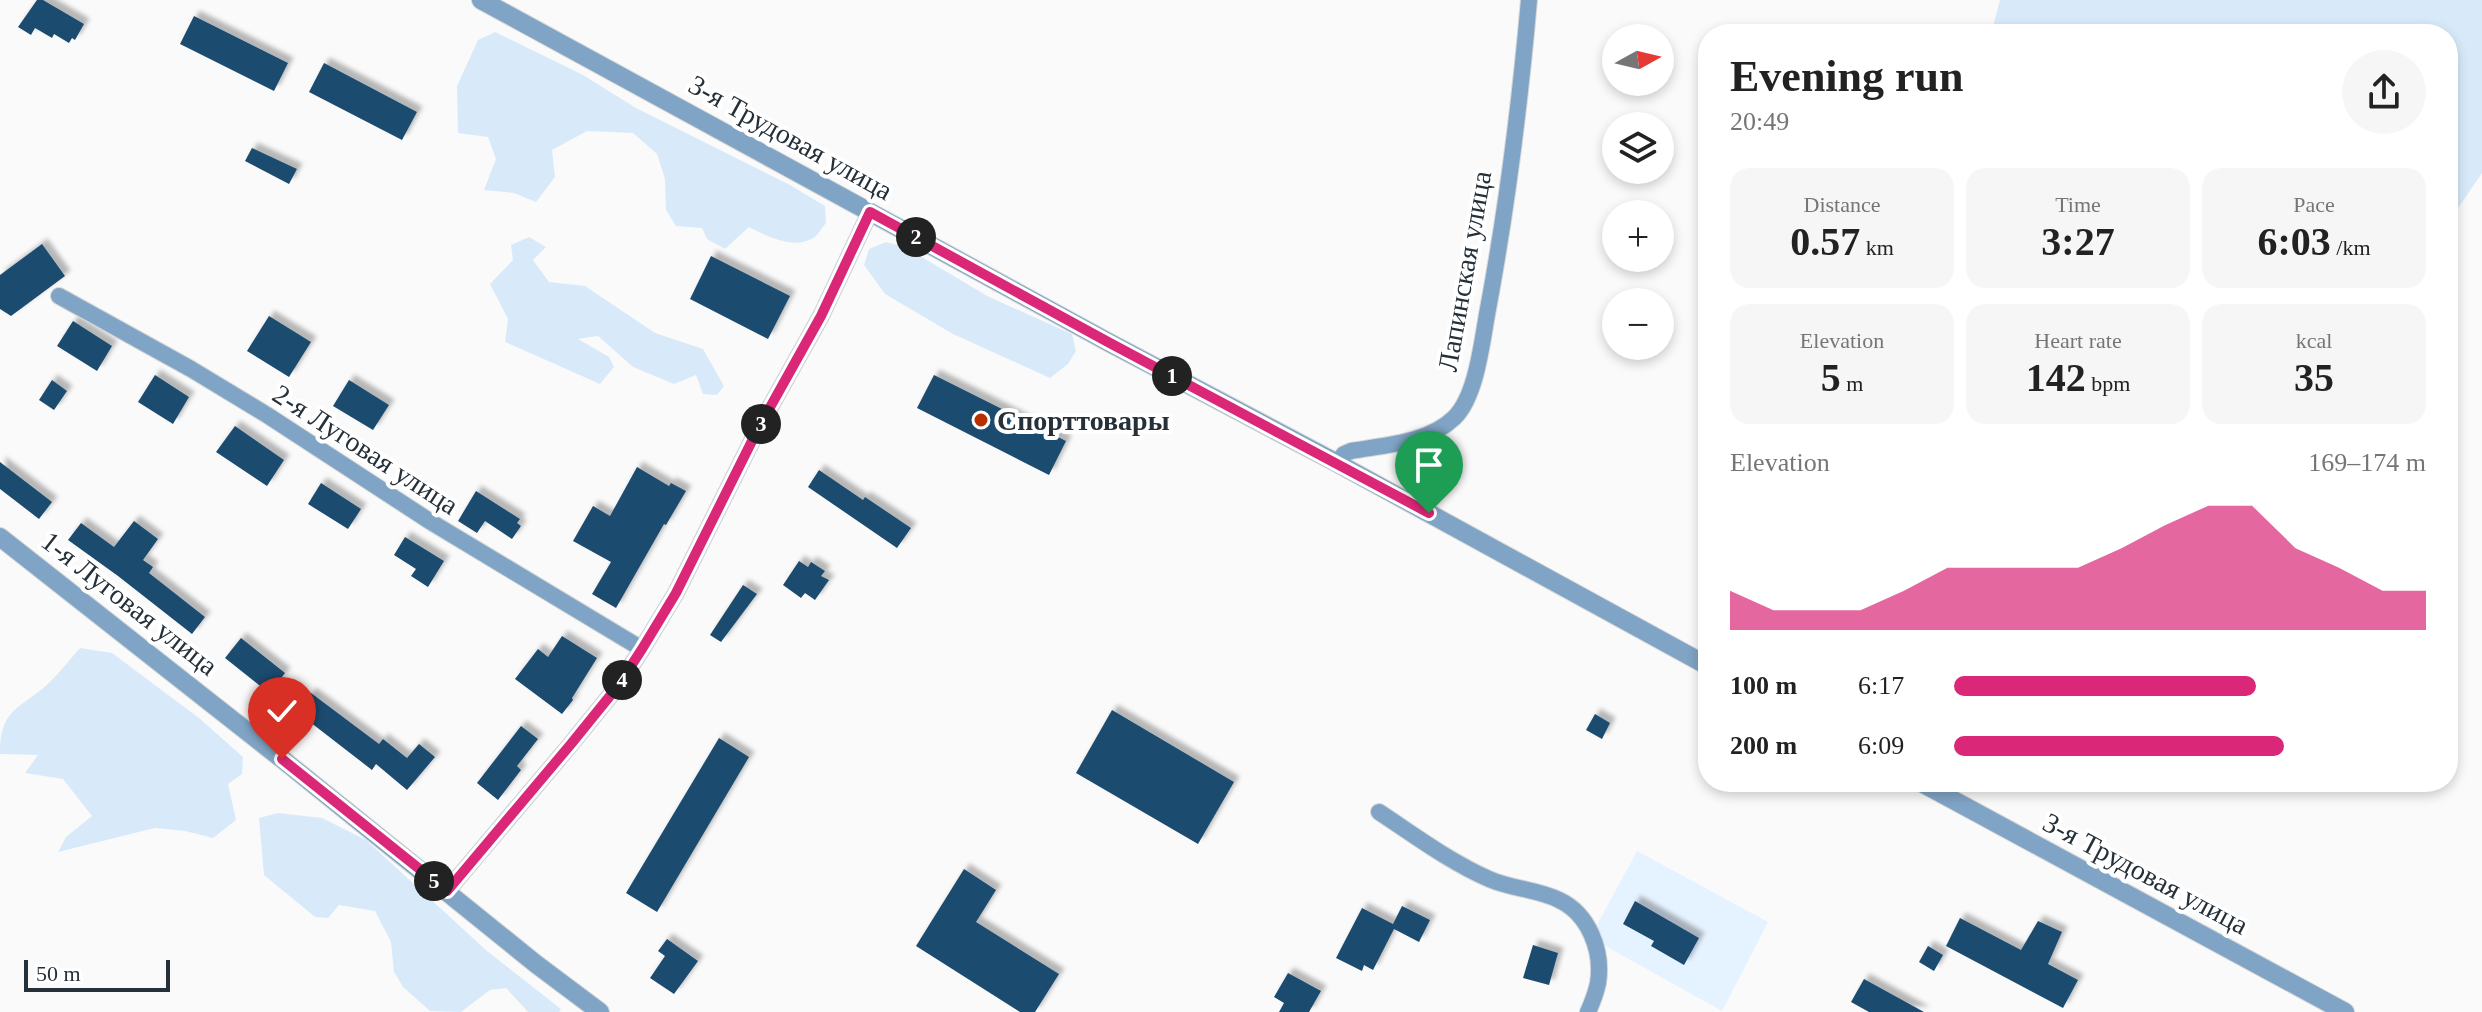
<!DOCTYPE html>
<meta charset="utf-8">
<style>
:root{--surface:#fff;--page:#f6f6f6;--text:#222;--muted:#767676;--accent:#db2777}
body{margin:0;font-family:Georgia,serif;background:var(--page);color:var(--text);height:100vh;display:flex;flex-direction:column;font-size:30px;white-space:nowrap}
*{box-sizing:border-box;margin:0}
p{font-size:26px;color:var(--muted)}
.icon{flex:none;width:44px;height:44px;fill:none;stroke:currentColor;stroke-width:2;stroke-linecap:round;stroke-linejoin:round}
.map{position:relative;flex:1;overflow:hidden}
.panel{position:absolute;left:1698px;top:24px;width:760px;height:768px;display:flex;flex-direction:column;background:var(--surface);border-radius:32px;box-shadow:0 4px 12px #0003}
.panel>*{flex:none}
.needle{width:52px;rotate:82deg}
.buttons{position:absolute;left:1602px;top:24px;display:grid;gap:16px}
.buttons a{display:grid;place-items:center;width:72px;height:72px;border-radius:50%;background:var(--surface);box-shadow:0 4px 12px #0003;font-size:40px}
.scale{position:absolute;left:24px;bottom:20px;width:146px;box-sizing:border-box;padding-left:8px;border:4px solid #253039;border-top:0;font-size:22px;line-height:28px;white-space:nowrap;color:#253039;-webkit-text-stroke:6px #fff;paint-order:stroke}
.pin{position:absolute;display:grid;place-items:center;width:68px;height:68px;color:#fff;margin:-82px -34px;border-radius:50% 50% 50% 0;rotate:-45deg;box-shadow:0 0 8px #0007}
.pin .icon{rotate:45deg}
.km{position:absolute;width:40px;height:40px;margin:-20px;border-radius:50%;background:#222;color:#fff;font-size:22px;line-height:40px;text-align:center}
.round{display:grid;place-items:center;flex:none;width:84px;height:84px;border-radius:42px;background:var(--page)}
.summary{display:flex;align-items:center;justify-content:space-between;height:136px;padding:0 32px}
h1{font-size:44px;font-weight:700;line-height:60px}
.figures{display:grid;grid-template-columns:repeat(3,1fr);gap:12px;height:136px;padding:8px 32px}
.figures div{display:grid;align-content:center;border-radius:20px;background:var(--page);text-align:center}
.figures b{font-size:40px;font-weight:700}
.figures small{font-size:22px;font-weight:400}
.figures p{font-size:22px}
.chart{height:224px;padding:16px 32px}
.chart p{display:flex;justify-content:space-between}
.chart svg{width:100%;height:144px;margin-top:8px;fill:var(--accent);opacity:.7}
ul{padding:0 32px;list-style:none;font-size:26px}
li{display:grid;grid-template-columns:128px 96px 1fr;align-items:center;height:60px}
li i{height:20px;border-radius:10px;background:var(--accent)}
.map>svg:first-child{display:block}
.built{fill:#e5f2ff}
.green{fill:#d8eafa}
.building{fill:#1d4b6f;filter:url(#shadow)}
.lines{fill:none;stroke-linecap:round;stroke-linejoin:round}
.minor-casing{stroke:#d4d6d7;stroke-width:18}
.tertiary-casing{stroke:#d4d6d7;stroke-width:20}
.minor{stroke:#80a4c5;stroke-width:16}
.tertiary{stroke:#80a4c5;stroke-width:18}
.route-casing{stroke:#fff;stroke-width:16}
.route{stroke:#db2777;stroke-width:10}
.poi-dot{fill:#b82f00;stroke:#fff;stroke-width:3}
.labels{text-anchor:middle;stroke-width:8;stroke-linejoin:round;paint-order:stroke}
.street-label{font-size:28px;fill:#253039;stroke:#fff}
.poi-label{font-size:28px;font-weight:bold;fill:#253039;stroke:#fff;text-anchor:start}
</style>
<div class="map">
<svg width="2482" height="1012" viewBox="0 0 2482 1012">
<defs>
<filter id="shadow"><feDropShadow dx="5.5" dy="-5.5" stdDeviation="2" flood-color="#0004"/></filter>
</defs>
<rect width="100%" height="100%" fill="#fafafa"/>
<path class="built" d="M1637,851L1768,922L1722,1011L1602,944L1597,925Z"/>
<g class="green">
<path d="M2000,0H2482V173L2448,223V34H1991Z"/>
<path d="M495,32L583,75L636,108L790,185L825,206L826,223C822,228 818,235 813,238C795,250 766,236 749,227L725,249L707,239L702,228L676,226L666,210L665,179L657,154L633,133L587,131L552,150L555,177L536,202L514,193L484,190L496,159L488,137L458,133L457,86L478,40Z"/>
<path d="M529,237L546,247L533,260L549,282L585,286L655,333L703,349L724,386L717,395L703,394L696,375L674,384L633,367L598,336L578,339L609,357L614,367L600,384L505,342L508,319L490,284L513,260L511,245Z"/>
<path d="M886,242L905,247L989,297L1072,334L1076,351L1068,364L1050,378L953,334L885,294L864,265L869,249Z"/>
<path d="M80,648L112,653L199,718L243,757L242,774L228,784L236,820L213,838L185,831L155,828L58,852L66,837L92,816L63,779L25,773L38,755L0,754C0,706 22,709 51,681C61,671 71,658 80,648Z"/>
<path d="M278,813L322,818L366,840L487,951L561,1009L559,1012H528L506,988L490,990L461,1012L430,1011L403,987L394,972L391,942L375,911L339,905L328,918L315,917L264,875L259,818Z"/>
</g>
<g class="building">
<path d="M37,0H43L84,24L75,40L72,38L69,43L54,34L52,38L35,28L31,35L18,27Z"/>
<path d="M194,16L288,63L274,91L180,44Z"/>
<path d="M324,63L417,112L402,140L309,92Z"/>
<path d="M252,148L297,169L289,184L245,161Z"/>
<path d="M42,244L65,276L11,316L0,309V275Z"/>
<path d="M711,256L790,296L768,339L690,299Z"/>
<path d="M269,316L311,342L289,377L247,351Z"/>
<path d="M73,321L112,346L97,371L57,346Z"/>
<path d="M155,375L189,397L173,424L138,402Z"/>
<path d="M934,375L1066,441L1049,475L917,408Z"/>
<path d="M52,380L67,391L54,410L39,400Z"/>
<path d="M349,380L389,405L373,430L333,406Z"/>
<path d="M235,426L284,460L267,486L216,452Z"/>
<path d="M0,462L52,502L39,519L0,489Z"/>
<path d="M637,467L669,486L671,483L686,491L666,525L664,524L616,608L592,594L611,562L573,541L593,506L610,516Z"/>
<path d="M819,470L863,500L865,497L911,528L897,548L808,487Z"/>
<path d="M321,483L361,509L348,529L308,504Z"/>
<path d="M476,491L520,519L517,523L521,526L512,539L485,521L477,533L458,521Z"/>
<path d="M134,521L158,539L143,560L153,567L149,573L205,617L192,634L118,576L68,540L81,523L114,547Z"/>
<path d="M405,537L444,561L428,587L411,576L416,569L394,555Z"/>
<path d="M799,561L808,567L811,562L825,571L821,576L829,580L815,600L805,593L801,598L783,585Z"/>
<path d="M743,585L757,594L721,642L710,635Z"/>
<path d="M562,636L597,658L572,698L573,700L562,714L515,679L538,649L548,657Z"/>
<path d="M241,638L285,673L269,693L225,658Z"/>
<path d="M311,693L379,744L383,739L407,758L419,744L435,757L407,790L376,764L372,770L297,712Z"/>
<path d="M1112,710L1234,782L1198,844L1076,773Z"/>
<path d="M1595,714L1610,723L1602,739L1586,730Z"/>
<path d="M521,726L538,739L517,766L521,770L498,800L477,783Z"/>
<path d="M719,738L749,757L657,912L626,893Z"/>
<path d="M964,869L996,890L976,922L1059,974L1035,1012H1020L916,946Z"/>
<path d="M1635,901L1699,938L1684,965L1651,946L1654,941L1623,924Z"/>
<path d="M1402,906L1430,920L1419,942L1394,929L1373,970L1364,965L1362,971L1336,958L1362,908L1393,924Z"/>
<path d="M1960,918L2021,950L2038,921L2062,932L2048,964L2078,980L2063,1008L1946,946Z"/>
<path d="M667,939L698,961L674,994L650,978L665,956L658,951Z"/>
<path d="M1533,945L1558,953L1549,985L1523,978Z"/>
<path d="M1928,946L1943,955L1934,971L1919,962Z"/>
<path d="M1288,973L1321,991L1309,1012H1279L1284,1003L1274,997Z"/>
<path d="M1864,979L1924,1012H1869L1851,1002Z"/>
</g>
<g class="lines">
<defs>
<g id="minor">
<path d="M59,296L191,369L267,415L431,522L642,649"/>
<path d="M1337,463L1344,454L1351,451C1385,445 1428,443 1454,418C1477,396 1482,340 1488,309C1507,207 1520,103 1529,0"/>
<path d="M1379,812C1414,835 1450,862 1489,879C1511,889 1537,889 1559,900C1589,914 1603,951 1598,983C1596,993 1592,1003 1588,1012"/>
<path d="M447,891L571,744L618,686L642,649L676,593L759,427L821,316L870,212"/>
</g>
<g id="tertiary">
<path d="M481,0L1108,342L1337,463L1708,666"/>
<path d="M0,537L282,759L536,964L600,1012"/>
<path d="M1920,782L2345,1012"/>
</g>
</defs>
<use href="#minor" class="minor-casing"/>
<use href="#tertiary" class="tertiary-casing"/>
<use href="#minor" class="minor"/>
<use href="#tertiary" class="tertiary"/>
</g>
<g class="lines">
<defs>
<path id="route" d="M282,759L447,891L571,744L618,686L642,649L676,593L759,427L821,316L870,212L1108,342L1429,513"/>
</defs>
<use href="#route" class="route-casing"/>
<use href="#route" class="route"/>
</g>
<circle class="poi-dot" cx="981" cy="420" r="8"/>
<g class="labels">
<g class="street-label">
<text transform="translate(791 137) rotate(29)" y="10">3-я Трудовая улица</text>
<text transform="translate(1464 271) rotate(-80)" y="10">Лапинская улица</text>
<text transform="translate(366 449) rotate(33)" y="10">2-я Луговая улица</text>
<text transform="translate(130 603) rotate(38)" y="10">1-я Луговая улица</text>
<text transform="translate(2146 873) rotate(28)" y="10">3-я Трудовая улица</text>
</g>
<g class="poi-label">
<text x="997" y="430">Спорттовары</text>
</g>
</g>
</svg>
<div class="buttons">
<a><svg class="needle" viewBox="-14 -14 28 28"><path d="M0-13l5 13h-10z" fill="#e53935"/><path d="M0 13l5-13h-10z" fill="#767676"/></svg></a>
<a><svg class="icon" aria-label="layers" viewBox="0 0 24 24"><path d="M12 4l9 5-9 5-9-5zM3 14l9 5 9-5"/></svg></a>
<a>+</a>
<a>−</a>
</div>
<div class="scale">50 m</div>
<div class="pin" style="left:1429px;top:513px;background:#1e9e55"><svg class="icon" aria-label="arrive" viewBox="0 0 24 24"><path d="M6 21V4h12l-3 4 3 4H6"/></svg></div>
<div class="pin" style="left:282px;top:759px;background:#d93025"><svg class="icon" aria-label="check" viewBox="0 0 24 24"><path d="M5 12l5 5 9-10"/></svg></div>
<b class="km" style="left:1172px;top:376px">1</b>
<b class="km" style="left:916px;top:237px">2</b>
<b class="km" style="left:761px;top:424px">3</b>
<b class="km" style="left:622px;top:680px">4</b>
<b class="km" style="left:434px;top:881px">5</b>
<section class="panel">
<div class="summary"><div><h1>Evening run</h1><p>20:49</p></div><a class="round"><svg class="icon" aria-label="share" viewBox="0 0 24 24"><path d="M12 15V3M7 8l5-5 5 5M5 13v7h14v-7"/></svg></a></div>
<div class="figures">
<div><p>Distance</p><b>0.57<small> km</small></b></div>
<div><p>Time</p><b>3:27</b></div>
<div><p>Pace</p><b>6:03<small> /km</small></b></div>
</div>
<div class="figures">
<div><p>Elevation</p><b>5<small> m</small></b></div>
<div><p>Heart rate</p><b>142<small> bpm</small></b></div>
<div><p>kcal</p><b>35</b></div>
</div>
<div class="chart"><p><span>Elevation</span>169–174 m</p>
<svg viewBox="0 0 160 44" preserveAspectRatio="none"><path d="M0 44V32L10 38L20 38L30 38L40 32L50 25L60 25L70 25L80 25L90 19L100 12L110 6L120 6L130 19L140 25L150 32L160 32V44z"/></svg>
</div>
<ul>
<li><b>100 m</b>6:17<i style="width:64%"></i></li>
<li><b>200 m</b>6:09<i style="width:70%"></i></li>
</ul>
</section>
</div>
